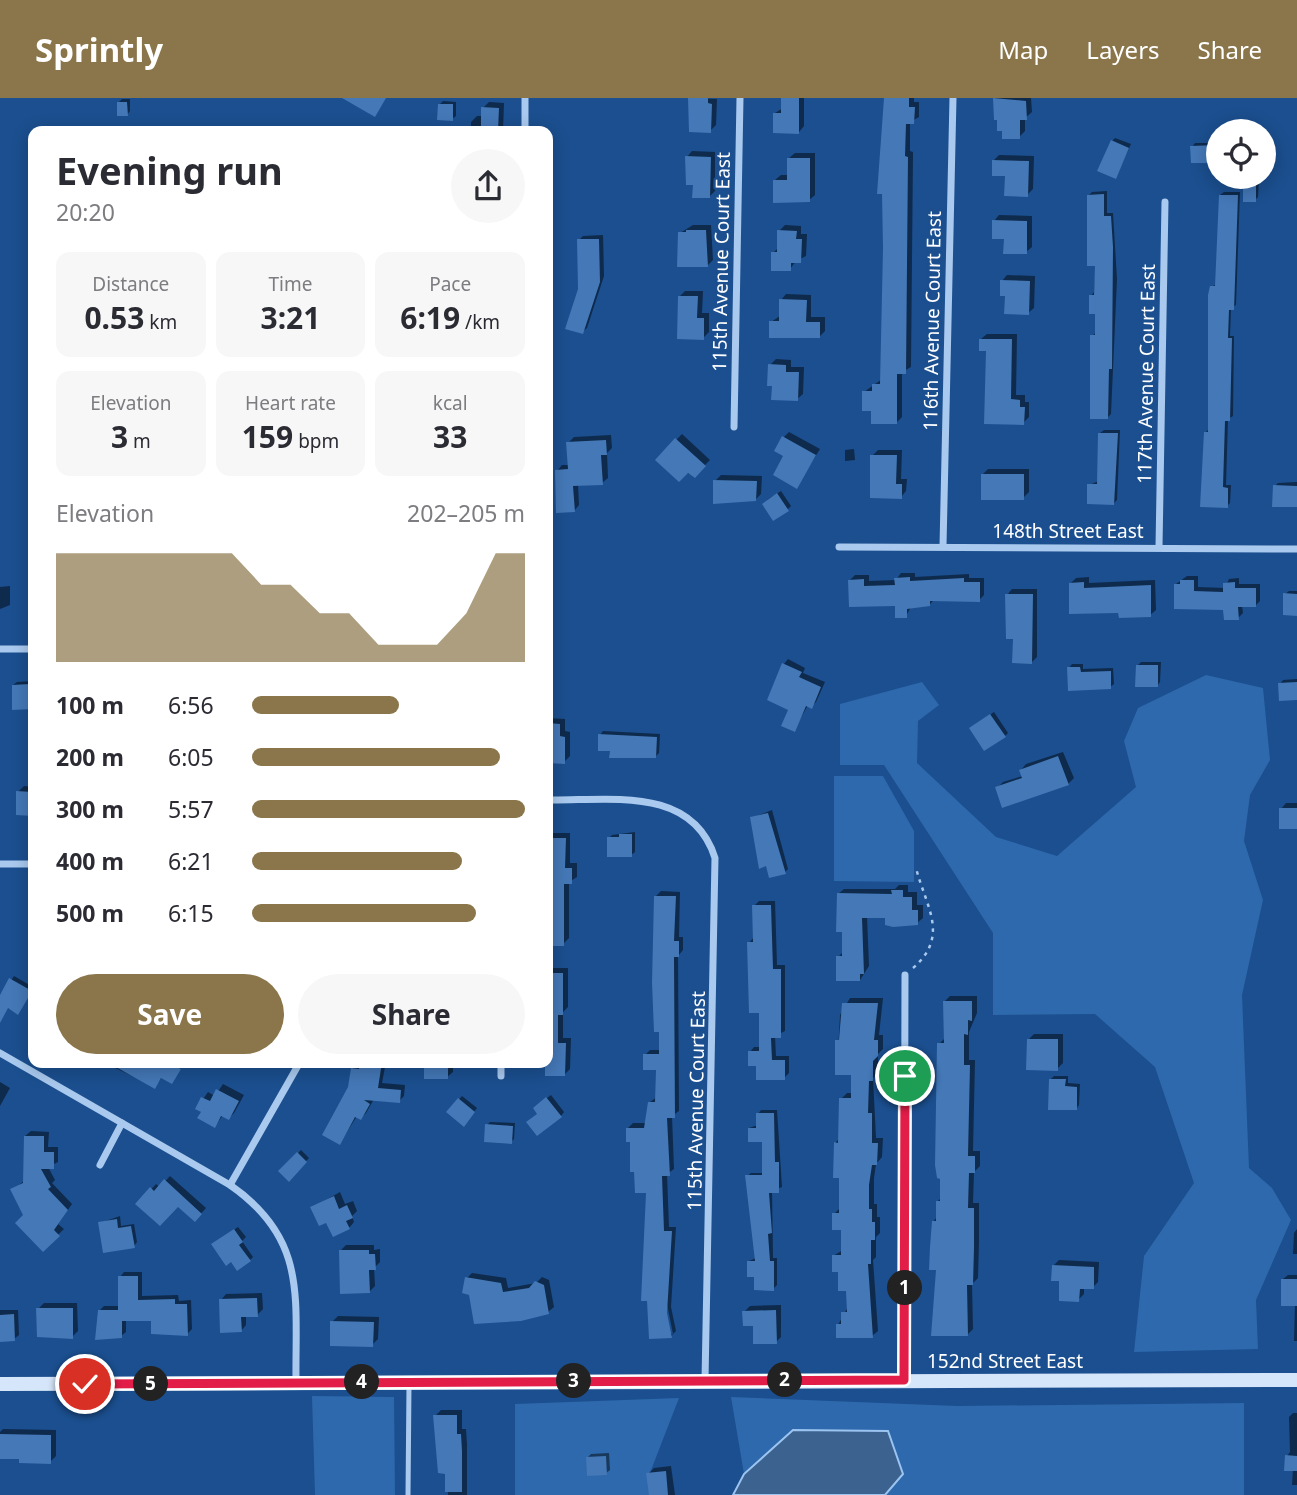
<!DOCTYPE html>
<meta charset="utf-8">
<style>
:root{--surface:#fff;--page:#f7f7f7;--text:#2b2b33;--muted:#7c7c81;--accent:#8a764a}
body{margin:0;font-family:"Noto Sans",sans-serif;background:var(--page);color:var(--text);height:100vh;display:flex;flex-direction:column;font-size:26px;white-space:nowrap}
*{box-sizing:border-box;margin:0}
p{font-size:23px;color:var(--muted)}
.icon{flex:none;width:38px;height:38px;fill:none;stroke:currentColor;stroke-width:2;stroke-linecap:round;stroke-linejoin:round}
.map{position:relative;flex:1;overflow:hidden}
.drawer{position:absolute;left:28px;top:28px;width:525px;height:942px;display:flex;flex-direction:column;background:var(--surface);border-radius:14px;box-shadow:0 4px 18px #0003}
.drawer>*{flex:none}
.tools{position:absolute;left:1206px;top:21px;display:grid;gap:14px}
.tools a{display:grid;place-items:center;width:70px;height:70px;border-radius:50%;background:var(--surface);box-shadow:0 4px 18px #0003;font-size:35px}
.pin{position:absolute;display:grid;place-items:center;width:60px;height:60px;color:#fff;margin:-30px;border:4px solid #fff;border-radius:50%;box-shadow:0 2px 7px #0007}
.km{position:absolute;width:35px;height:35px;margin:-18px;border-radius:50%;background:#222;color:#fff;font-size:19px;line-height:35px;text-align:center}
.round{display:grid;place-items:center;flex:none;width:74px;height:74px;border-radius:37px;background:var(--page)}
.overview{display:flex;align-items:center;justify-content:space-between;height:119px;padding:0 28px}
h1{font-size:38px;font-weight:700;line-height:52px}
.metrics{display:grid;grid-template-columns:repeat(3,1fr);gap:10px;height:119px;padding:7px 28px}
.metrics div{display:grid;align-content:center;border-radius:14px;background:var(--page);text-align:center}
.metrics b{font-size:30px;font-weight:700}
.metrics small{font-size:19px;font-weight:400}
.metrics p{font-size:19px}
.chart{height:196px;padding:14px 28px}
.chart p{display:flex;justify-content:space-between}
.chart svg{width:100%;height:126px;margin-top:7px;fill:var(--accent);opacity:.7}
.action{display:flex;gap:14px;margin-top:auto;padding:14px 28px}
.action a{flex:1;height:80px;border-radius:42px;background:var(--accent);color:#fff;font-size:28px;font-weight:700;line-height:80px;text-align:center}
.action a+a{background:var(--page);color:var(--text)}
ul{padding:0 28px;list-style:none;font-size:23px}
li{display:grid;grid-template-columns:112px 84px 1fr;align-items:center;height:52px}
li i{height:18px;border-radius:9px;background:var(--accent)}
header{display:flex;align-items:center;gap:42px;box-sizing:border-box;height:98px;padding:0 35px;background:var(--accent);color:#fff}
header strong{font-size:33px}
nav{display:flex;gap:38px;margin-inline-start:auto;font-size:24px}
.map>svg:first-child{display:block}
.green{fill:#2e69ad}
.water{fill:#3c6290;stroke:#9cc4f0;stroke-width:2}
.shadow{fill:#0007;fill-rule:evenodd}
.building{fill:#4478b7}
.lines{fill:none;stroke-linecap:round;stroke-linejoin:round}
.path{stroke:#a9c9ee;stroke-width:2.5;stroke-dasharray:3.5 5;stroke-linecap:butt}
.service{stroke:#a9c9ee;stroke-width:5}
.minor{stroke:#a9c9ee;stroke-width:7}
.secondary{stroke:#d6e6fa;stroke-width:14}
.route-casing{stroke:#fff;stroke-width:14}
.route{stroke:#e11d48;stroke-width:9}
.labels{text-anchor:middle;stroke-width:5;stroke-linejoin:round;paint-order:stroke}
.street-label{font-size:19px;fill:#fff;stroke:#1b4f8f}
</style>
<header>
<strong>Sprintly</strong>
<nav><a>Map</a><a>Layers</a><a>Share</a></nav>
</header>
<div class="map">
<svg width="1297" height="1397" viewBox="0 0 1297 1397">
<rect width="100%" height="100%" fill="#1b4f8f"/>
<g class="green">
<path d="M1206,577L1263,590L1270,662L1250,697L1244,743L1263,802L1242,897L1249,1070L1272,1090L1291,1122L1256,1202L1258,1251L1134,1254L1144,1158L1194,1085L1155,969L1095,916L993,917V835L884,667H840V606L922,584L939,607L918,623L917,665L996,739L1057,758L1136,689L1124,643L1138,610Z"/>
<path d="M834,678H883L914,733V784L834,783Z"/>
<path d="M312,1298L394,1299L395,1397H315Z"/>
<path d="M731,1299L957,1308L1244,1305V1397H885L902,1376L887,1333L793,1332L744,1376Z"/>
<path d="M679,1300L648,1380L660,1397H515V1306Z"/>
</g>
<path class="water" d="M793,1332L888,1333L903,1376L885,1397H733L744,1376Z"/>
<g class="shadow">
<path d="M690,0L717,1L716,27L710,33Z"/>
<path d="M783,0H804V28L799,34L775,15L783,10Z"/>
<path d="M886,0H914V4H919V19L910,24V53L913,54L911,269L902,274V319L896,325L873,311L864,294L882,281L885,150L883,94L879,95Z"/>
<path d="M995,0H1031L1032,14L1025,20V33L1019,39L1003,31L999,20H995Z"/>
<path d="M122,1H130V13L127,17L118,5Z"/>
<path d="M443,3L456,4V18L452,21L439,7Z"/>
<path d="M489,4L504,5L503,33H471V24L477,18H483V10Z"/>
<path d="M1115,40L1131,46L1116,79L1112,43Z"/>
<path d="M1195,45H1218V63L1192,49Z"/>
<path d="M692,53L715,54V93L709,99L695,85L687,59Z"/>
<path d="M795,55H815V97L809,102L775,82L781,77H789V60Z"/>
<path d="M999,57L1034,58L1033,91L1027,97L994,62Z"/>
<path d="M1249,82H1259L1258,99L1255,102L1245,85Z"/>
<path d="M1107,93V115H1113L1117,181L1111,316L1108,319L1092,238L1097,234V214L1091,198L1094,194L1096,166L1089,97L1092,94Z"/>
<path d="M1224,94H1240L1236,207L1231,210L1230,238H1234L1233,318L1228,321L1226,387H1231L1230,405L1227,408L1206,334L1210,330L1211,189L1217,186L1220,97Z"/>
<path d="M999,117L1032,118V149L1026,154L1005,140L994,123Z"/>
<path d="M693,127H711L713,162L708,167L680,135Z"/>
<path d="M785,127L801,128V136H807L806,158L796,163L790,171L773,155L779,149V133Z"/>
<path d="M603,137L604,178L587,230L582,234L579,142L583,138Z"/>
<path d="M1007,177L1035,178L1034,210L1028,215L1007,197L1002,183Z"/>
<path d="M685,193H703L702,215H709V234L703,240L680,198Z"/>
<path d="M786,196L811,197V219H825V233L819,239L771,224L780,218L781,202Z"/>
<path d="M987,236H1017L1016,297H1025V304H1029V319L1023,325L986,324L988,251L981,241Z"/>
<path d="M776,261L791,262V269H804L803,296L797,301L774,286L770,267Z"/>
<path d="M1104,332H1120L1117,402L1114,405L1089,387L1099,383L1100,335Z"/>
<path d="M789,334L820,351L796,389L785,358L784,339Z"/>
<path d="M682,336L710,362L694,378L657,362Z"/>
<path d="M611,337L612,350L607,355L608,380L602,385L578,386L579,407L574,413L557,373L562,367H569L568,345L574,339Z"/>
<path d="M854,351L855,362L845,363V352Z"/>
<path d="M878,352H902L901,381H907L906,393L901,399L872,358Z"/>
<path d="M988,371H1029V394L1023,400L982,377Z"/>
<path d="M721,377L762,378L761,396L756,401H745L741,404H715V383Z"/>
<path d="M1297,384V408L1275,388L1278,385Z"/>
<path d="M781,393L791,408L788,411L767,402Z"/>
<path d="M901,475H915V479L969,476V480H984V497L979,502H934L929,507L911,509L906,518L897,506L850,482L855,477H869V483L896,482Z"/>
<path d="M1187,478H1198V489L1225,490L1229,481L1239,480V486H1260V503L1256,507L1242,508L1243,515L1238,520L1225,510L1176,486Z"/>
<path d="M1089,479V485L1155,482L1156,512L1150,517L1120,514L1071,485L1076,480Z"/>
<path d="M33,485V512H31V487Z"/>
<path d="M10,488V507L0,511V489Z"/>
<path d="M1012,491H1037V559L1032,564L1015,540L1007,497Z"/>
<path d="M1289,493H1297V516L1285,496Z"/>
<path d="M788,561L805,570L803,575L825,584L816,604L811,609L808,607L794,632L784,566Z"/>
<path d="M1141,564H1161L1160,584L1157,588L1138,567Z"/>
<path d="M1072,566H1083V571L1113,570L1114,586L1110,589L1069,570Z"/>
<path d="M1297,581V600L1280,586L1283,582Z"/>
<path d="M33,583V610H14L13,587L17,584Z"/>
<path d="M994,614L1008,635L1005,638L975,627Z"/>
<path d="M548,620L565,621V633L570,634V658L564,664H548Z"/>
<path d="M603,633L660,636L659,655L656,658L611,651L600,637Z"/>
<path d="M1063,654L1074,680L1068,686L997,690L1003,684L1023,678L1021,672L1026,666Z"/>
<path d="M24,688L33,689V716L18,715V694Z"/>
<path d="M1286,705H1297V729L1281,711Z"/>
<path d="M772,712L788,771L785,774L767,766L752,720Z"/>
<path d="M635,734V754L631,757L609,740L612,737Z"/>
<path d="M553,735H570V765H577V779L569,784V840L563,846H548V740Z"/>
<path d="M899,787H908V794H917V807H923V820L917,825L887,818H867L869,868L860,882L838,859L844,853L838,796L844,791H895Z"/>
<path d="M661,793L680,794L679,839H683V852L678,858L679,1013L672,1018L674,1071L667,1076L669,1129H676L671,1209L676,1233L671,1238L650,1239L648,1093L628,1030L633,1025H647L650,1004L657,999L658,970L645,957L650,952H660L656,798ZM667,1206L673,1236H669L663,1207Z"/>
<path d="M759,803H775L777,867H785V933L775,938L776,958H789V975L784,980L758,966L750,954L754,949H761L760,913L749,845L754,839V808Z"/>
<path d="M548,870H568V909L563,914V940H571L570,971L564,977L548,964Z"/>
<path d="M14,878L33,889L18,914L0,907V900Z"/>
<path d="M950,898H977V915L969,934V962H975L973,1053H980V1068L974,1074L973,1105H979V1143L978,1180L972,1186L973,1231L967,1237L938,1170L933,1124L937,1119V1104L941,1100L939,946L945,940L944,904Z"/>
<path d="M850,900H883L879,937H883V951L878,956V976L873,980L876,1040H883L882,1059L876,1066L874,1080V1106H877V1119H880V1135L876,1139V1159L873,1162L878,1233L872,1238L838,1227L848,1209V1191L833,1158L843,1152V1130L834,1116L839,1111L841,1079L835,1045L840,1040L841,1001L847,995H853V975H837L840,917Z"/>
<path d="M1034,936H1063V965L1057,971L1029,941Z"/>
<path d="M110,964H178L183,967L172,984L162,979L155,989L109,967Z"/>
<path d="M353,964H386L382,985L405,987L404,998L399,1003L374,1001L366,1015L361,1020L357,1018L340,1045Z"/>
<path d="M426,964H453V974L447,979Z"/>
<path d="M1054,978H1068V985L1080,986L1079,1007L1076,1011L1051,981Z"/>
<path d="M0,984L10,990L0,1008Z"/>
<path d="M223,986L244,997L234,1015L229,1020L223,1017L215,1028L197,1010L208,994L215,998Z"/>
<path d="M551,997L564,1014L561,1018L539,1015L538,1007Z"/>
<path d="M462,998L477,1010L467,1023L448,1014Z"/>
<path d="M761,1012H777L782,1089L772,1093L773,1160H777V1187L773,1191L756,1177L749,1163L756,1160L747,1078L751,1075H764V1042L749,1030L758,1027V1016Z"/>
<path d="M490,1024L515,1025L514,1041L511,1044L487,1027Z"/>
<path d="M31,1033L49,1034L48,1049H58V1064L48,1069L55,1082L52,1085L72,1106L58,1126L64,1131L43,1151L13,1092L24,1083L25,1038Z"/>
<path d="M301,1052L309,1060L289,1081L281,1073Z"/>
<path d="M170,1078L206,1110L195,1122L178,1107L138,1106L156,1086L160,1089Z"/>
<path d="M340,1094L345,1106L353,1103L357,1113L352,1118L354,1124L349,1130L326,1122L312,1110Z"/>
<path d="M120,1118L121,1128L134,1126L137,1144L134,1148L100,1125Z"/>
<path d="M238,1129L246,1139L242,1143L253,1159L250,1162L217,1143Z"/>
<path d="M1297,1131V1156H1293L1294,1135Z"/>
<path d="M346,1147H374V1152L380,1151V1164L374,1170L375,1188L369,1194L340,1153Z"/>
<path d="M1059,1162L1099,1164L1098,1184L1093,1189H1084V1196L1078,1202L1053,1168Z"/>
<path d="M124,1174H142V1198L178,1197L179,1203L191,1202L192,1231L187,1236L152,1221L126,1222V1234L121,1238L99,1213L104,1208H120V1179Z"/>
<path d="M472,1175L506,1180L508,1190L536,1185L542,1179L549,1182L554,1209L548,1214L467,1180Z"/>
<path d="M1288,1177H1297V1243H1294L1295,1206L1283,1181Z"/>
<path d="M262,1195L263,1211L257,1217H246V1227L241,1233L221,1202L226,1196Z"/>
<path d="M44,1205H77L78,1233L72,1239L38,1211Z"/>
<path d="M781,1207V1239L776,1244L744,1214L750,1208Z"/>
<path d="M0,1212H18L19,1237L14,1241L0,1242Z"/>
<path d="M338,1218L379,1219L378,1241L372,1247L332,1224Z"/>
<path d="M441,1312H462V1331H466L467,1346V1397H448L447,1374L435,1318Z"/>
<path d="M1293,1315H1297V1387H1292L1293,1371L1287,1358L1290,1354L1289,1319Z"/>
<path d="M3,1331L56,1332V1358L50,1364L0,1359V1334Z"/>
<path d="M609,1355L610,1372L606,1375L588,1359L591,1356Z"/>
<path d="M671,1368L675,1397H650L648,1376L654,1370Z"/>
</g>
<g class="building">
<path d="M342,0H386L375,19Z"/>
<path d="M688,0H708V5L712,6L711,35L689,34Z"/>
<path d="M781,0H799V36L773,35V15H781Z"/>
<path d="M884,0H909V9H915L914,26H906L905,58L908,59L906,276H897V326H871V313H862V293H872V286H880L883,150L882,96H877Z"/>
<path d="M993,0L1026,3L1027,22H1020V41H1002V33H997V22H994Z"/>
<path d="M117,4H127L128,18H117Z"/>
<path d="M438,6H453V23L437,22Z"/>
<path d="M481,9L499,10L498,33H481Z"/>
<path d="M1111,42L1129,50L1116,81L1097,73Z"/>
<path d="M1218,47V65H1191L1190,48Z"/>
<path d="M685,58L711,59L710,100H692L693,87H686Z"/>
<path d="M787,60H810V104L773,105V82H787Z"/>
<path d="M992,62L1029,63L1028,99L1004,98L1005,78H992Z"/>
<rect x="1243" y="85" width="13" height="19"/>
<path d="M1104,96V118H1111L1113,149L1112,271H1109L1108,321H1090V237H1095V216H1089V197H1094L1095,168H1087V97Z"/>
<path d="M1219,97H1238L1234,212H1229L1228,240H1232L1230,323H1225L1223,389L1228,390V410L1200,409L1204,334H1208V197L1210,188H1215Z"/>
<path d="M992,122L1027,123V156H1003L1004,141H992Z"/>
<path d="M686,132H706L708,169H677L678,134H686Z"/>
<path d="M777,132L797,133L796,141H802L801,165H791V173H771V154H777Z"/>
<path d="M577,141H599L600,184L583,236L565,231L578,191Z"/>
<path d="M1000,182L1030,183L1029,217L1004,216L1005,198H1000Z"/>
<path d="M678,198H698L697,220H704V242L677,241Z"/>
<path d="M779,201L807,202L806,224H820V240H769V223H779Z"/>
<path d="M979,241H1012L1011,301L1020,302V309H1025L1024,327L984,326L986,253H979Z"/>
<path d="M768,266L786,267V274H799L798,303L771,302L772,288H767Z"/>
<path d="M1098,335H1118L1114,407L1087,406V386H1097Z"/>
<path d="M782,338L816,357L797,391L773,377L783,358L774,353Z"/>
<path d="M675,340L706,368L695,380L688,375L679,384L655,362Z"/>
<path d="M606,342L607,357H601L603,387L573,388L575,414L556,415L555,372L568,371L566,344Z"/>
<path d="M870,357H897L896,386H902V401L870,400Z"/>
<rect x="981" y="376" width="43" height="26"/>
<path d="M713,382L757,383L756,403L713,406Z"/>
<path d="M1273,387L1297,388V409H1272Z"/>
<path d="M777,395L789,413L773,423L762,406Z"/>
<path d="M910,479V483L964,480V484H980V504L930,503V508L907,511V520H895V508L849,509L848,482L864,481V488L895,487L894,480Z"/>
<path d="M1180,482H1194V493L1223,494V485L1235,484V490H1256V509H1238L1239,522H1224L1223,512L1174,511V486H1180Z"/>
<path d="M1084,484V490L1151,487V519L1119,520L1118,515L1069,516V485Z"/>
<path d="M1283,495L1297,496V518L1283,517Z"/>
<path d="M1005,496H1033L1032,566L1012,565L1013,541H1006Z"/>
<path d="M782,565L802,574L799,579L821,589L812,611L806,608L795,634L781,628L788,612L767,602Z"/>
<path d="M1136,567H1158V589H1135Z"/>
<path d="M1067,569H1080L1081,574L1111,573V591L1068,593Z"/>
<path d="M1297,584V602L1279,603L1278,585Z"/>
<path d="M30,586L33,611L12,612V587Z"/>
<path d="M990,616L1006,639L984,653L969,630Z"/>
<path d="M548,625L560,626V638L565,639V666L548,665Z"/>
<path d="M598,636L657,639L656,660H609L610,653H598Z"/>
<path d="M1058,658L1069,687L1002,710L995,689L1022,680L1019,672Z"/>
<path d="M16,693L33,694V718L16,717Z"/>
<rect x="1279" y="710" width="18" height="21"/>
<path d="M768,715L786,776L769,780L766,768L759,771L750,719Z"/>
<path d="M619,736H632V759H607V739H619Z"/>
<path d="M548,740H566L565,770H572V786H564V848H548Z"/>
<path d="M891,792H903V799H912V812H918V827L893,829L885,827V820H862L864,876H860V883H836V858H842V834H836L837,795L892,796Z"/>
<path d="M654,798H676L674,843H679V859H674L675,1020H667L670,1078H662L664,1133H672L667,1215L672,1240L649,1241L647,1203H641L646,1095H635L634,1074H630V1044H626V1030H644L648,1004H655L656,972H643V956H659V934H654L652,885Z"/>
<path d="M752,807H771L773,871H781V940H771L772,962H785V982H756V968H748V953H759V915H749L747,844H753Z"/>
<path d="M548,875H563V917H558V945H566L565,978H545V964H548Z"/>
<path d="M9,880L32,893L18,917L8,910L0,925V897Z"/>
<path d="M943,903H972V923L968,922V937L964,936V967H970L968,1058H975V1075H969L968,1110H974V1150L973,1187H967L968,1238H931L936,1172H929L930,1149L932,1123H936V1103H940V1081L937,1080L935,1067L937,945H944Z"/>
<path d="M842,905H878L874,942H878V958L873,963V983H869L868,1015H872V1045H878L877,1067H872L869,1087V1111H872V1124H875V1142H871V1166H868L873,1240H836V1226H841V1214H847L846,1193H838V1174H832V1157H841V1132H832V1115H839V1080H833L834,1044L838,1045L839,1000H851V977H835V942H839Z"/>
<path d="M1027,941H1058V973L1026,972Z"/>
<path d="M107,964H169L181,971L172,986L161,980L155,991Z"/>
<path d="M360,964H382L378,990L401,992L400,1005L364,1002L370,1006L361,1022L355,1019L340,1047L322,1037L348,989L351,970L359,971Z"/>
<rect x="424" y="964" width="24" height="17"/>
<path d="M1049,981H1066L1065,988L1077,989V1012H1048Z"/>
<path d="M216,991L239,1003L229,1022L221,1018L215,1030L197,1020L201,1014L195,1011L201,999L210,1003Z"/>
<path d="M546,999L562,1019L537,1038L526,1024L537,1016L533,1010Z"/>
<path d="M458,1000L475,1014L464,1029L446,1014Z"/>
<path d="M756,1015H774L775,1064H779V1095H769L772,1135L768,1136L770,1163H774V1193L754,1192V1179H747V1163H755L745,1077H762V1044H748V1030H756Z"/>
<path d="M485,1026L513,1028L512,1046L484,1044Z"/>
<path d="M24,1038H44V1054H54V1071H41L51,1089L48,1091L68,1112L54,1132L60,1138L43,1154L15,1125L23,1117L10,1091L23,1085Z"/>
<path d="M297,1054L307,1064L289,1084L278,1073Z"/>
<path d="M164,1081L202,1116L195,1124L178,1109L160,1128L135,1106L150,1089L154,1093Z"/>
<path d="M334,1098L339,1111L347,1107L353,1120L346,1123L350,1131L333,1139L326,1125L319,1128L310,1109Z"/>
<path d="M117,1121L118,1130L131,1128L135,1150L103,1155L98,1124Z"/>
<path d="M234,1131L243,1144L239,1147L251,1163L237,1173L231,1164L226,1168L211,1146Z"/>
<path d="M339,1152H369V1156H375L376,1172H369L370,1195L340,1196Z"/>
<path d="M1052,1167L1094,1169V1191H1080L1079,1204L1059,1203V1183H1051Z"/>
<path d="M118,1178H138V1202L175,1201V1206H187L188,1238L151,1236V1223H122V1240L95,1242L98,1212H118Z"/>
<path d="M465,1179L501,1185L503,1194L529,1190L535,1183L544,1187L549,1216L521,1223L474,1226L469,1197L462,1195Z"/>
<rect x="1281" y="1181" width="16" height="27"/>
<path d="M257,1200L258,1219H241L242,1234L220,1235L219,1201Z"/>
<path d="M36,1210H73V1241L37,1239Z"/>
<path d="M776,1212L777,1246H753V1228H743L742,1213Z"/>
<path d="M14,1216L15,1243L0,1244V1217Z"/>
<path d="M330,1223L374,1224L373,1249L330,1248Z"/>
<path d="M433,1317H457V1336H461L462,1353V1394H445V1376L438,1375Z"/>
<path d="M0,1336L51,1337V1366L19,1365V1361H0Z"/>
<path d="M1285,1357L1297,1358V1373H1284Z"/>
<path d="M606,1358L607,1377L587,1378L586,1359Z"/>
<path d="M666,1373L668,1397H649L646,1375Z"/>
</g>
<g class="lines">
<path class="path" d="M913,870C950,838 926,809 916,770"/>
<path class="service" d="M408,1397L409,1287"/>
<g class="minor">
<path d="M525,33V0"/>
<path d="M734,329L740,0"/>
<path d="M943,448L953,0"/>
<path d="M839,449L1297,451"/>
<path d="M1159,449L1165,104"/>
<path d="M0,551H33"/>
<path d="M548,702C609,703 692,687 715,760L705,1282"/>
<path d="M0,766H33"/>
<path d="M0,955L230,1087C308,1141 295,1200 296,1285"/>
<path d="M501,978V964"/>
<path d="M100,1067L122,1025"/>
<path d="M230,1087L300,964"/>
<path d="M904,1282L905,877"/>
</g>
<path class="secondary" d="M0,1286L1297,1282"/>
</g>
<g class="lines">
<defs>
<path id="route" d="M85,1286L904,1282L905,978"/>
</defs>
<use href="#route" class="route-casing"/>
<use href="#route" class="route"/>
</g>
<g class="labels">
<g class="street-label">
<text transform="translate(721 164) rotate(-89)" y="7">115th Avenue Court East</text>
<text transform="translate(932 223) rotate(-89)" y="7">116th Avenue Court East</text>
<text transform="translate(1146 276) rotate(-89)" y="7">117th Avenue Court East</text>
<text x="1068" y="440">148th Street East</text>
<text transform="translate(696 1003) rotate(-89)" y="7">115th Avenue Court East</text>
<text x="1005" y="1270">152nd Street East</text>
</g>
</g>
</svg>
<div class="tools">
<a><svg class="icon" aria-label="locate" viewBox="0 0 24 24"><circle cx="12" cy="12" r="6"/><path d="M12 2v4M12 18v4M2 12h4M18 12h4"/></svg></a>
</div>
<div class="pin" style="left:905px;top:978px;background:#1e9e55"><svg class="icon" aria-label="arrive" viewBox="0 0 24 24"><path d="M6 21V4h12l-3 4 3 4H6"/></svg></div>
<div class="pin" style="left:85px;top:1286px;background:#d93025"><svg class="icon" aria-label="check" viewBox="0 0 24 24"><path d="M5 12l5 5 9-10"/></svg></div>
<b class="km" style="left:905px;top:1190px">1</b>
<b class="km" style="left:785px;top:1282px">2</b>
<b class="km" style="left:574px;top:1283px">3</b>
<b class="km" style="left:362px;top:1284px">4</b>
<b class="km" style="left:151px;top:1286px">5</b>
<section class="drawer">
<div class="overview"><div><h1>Evening run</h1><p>20:20</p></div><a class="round"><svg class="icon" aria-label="share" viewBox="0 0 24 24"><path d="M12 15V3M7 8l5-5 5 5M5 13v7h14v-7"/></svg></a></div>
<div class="metrics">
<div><p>Distance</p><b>0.53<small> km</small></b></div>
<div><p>Time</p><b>3:21</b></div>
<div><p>Pace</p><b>6:19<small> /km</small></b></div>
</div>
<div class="metrics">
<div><p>Elevation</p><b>3<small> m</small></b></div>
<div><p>Heart rate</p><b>159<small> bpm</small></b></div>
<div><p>kcal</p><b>33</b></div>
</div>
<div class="chart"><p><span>Elevation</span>202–205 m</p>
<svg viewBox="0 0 160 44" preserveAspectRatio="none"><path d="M0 44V6L10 6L20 6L30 6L40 6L50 6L60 6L70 17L80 17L90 27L100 27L110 38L120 38L130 38L140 27L150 6L160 6V44z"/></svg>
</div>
<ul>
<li><b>100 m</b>6:56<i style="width:54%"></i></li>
<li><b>200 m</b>6:05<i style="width:91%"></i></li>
<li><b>300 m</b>5:57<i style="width:100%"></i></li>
<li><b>400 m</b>6:21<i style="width:77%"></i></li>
<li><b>500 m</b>6:15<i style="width:82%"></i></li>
</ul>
<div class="action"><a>Save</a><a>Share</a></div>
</section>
</div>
